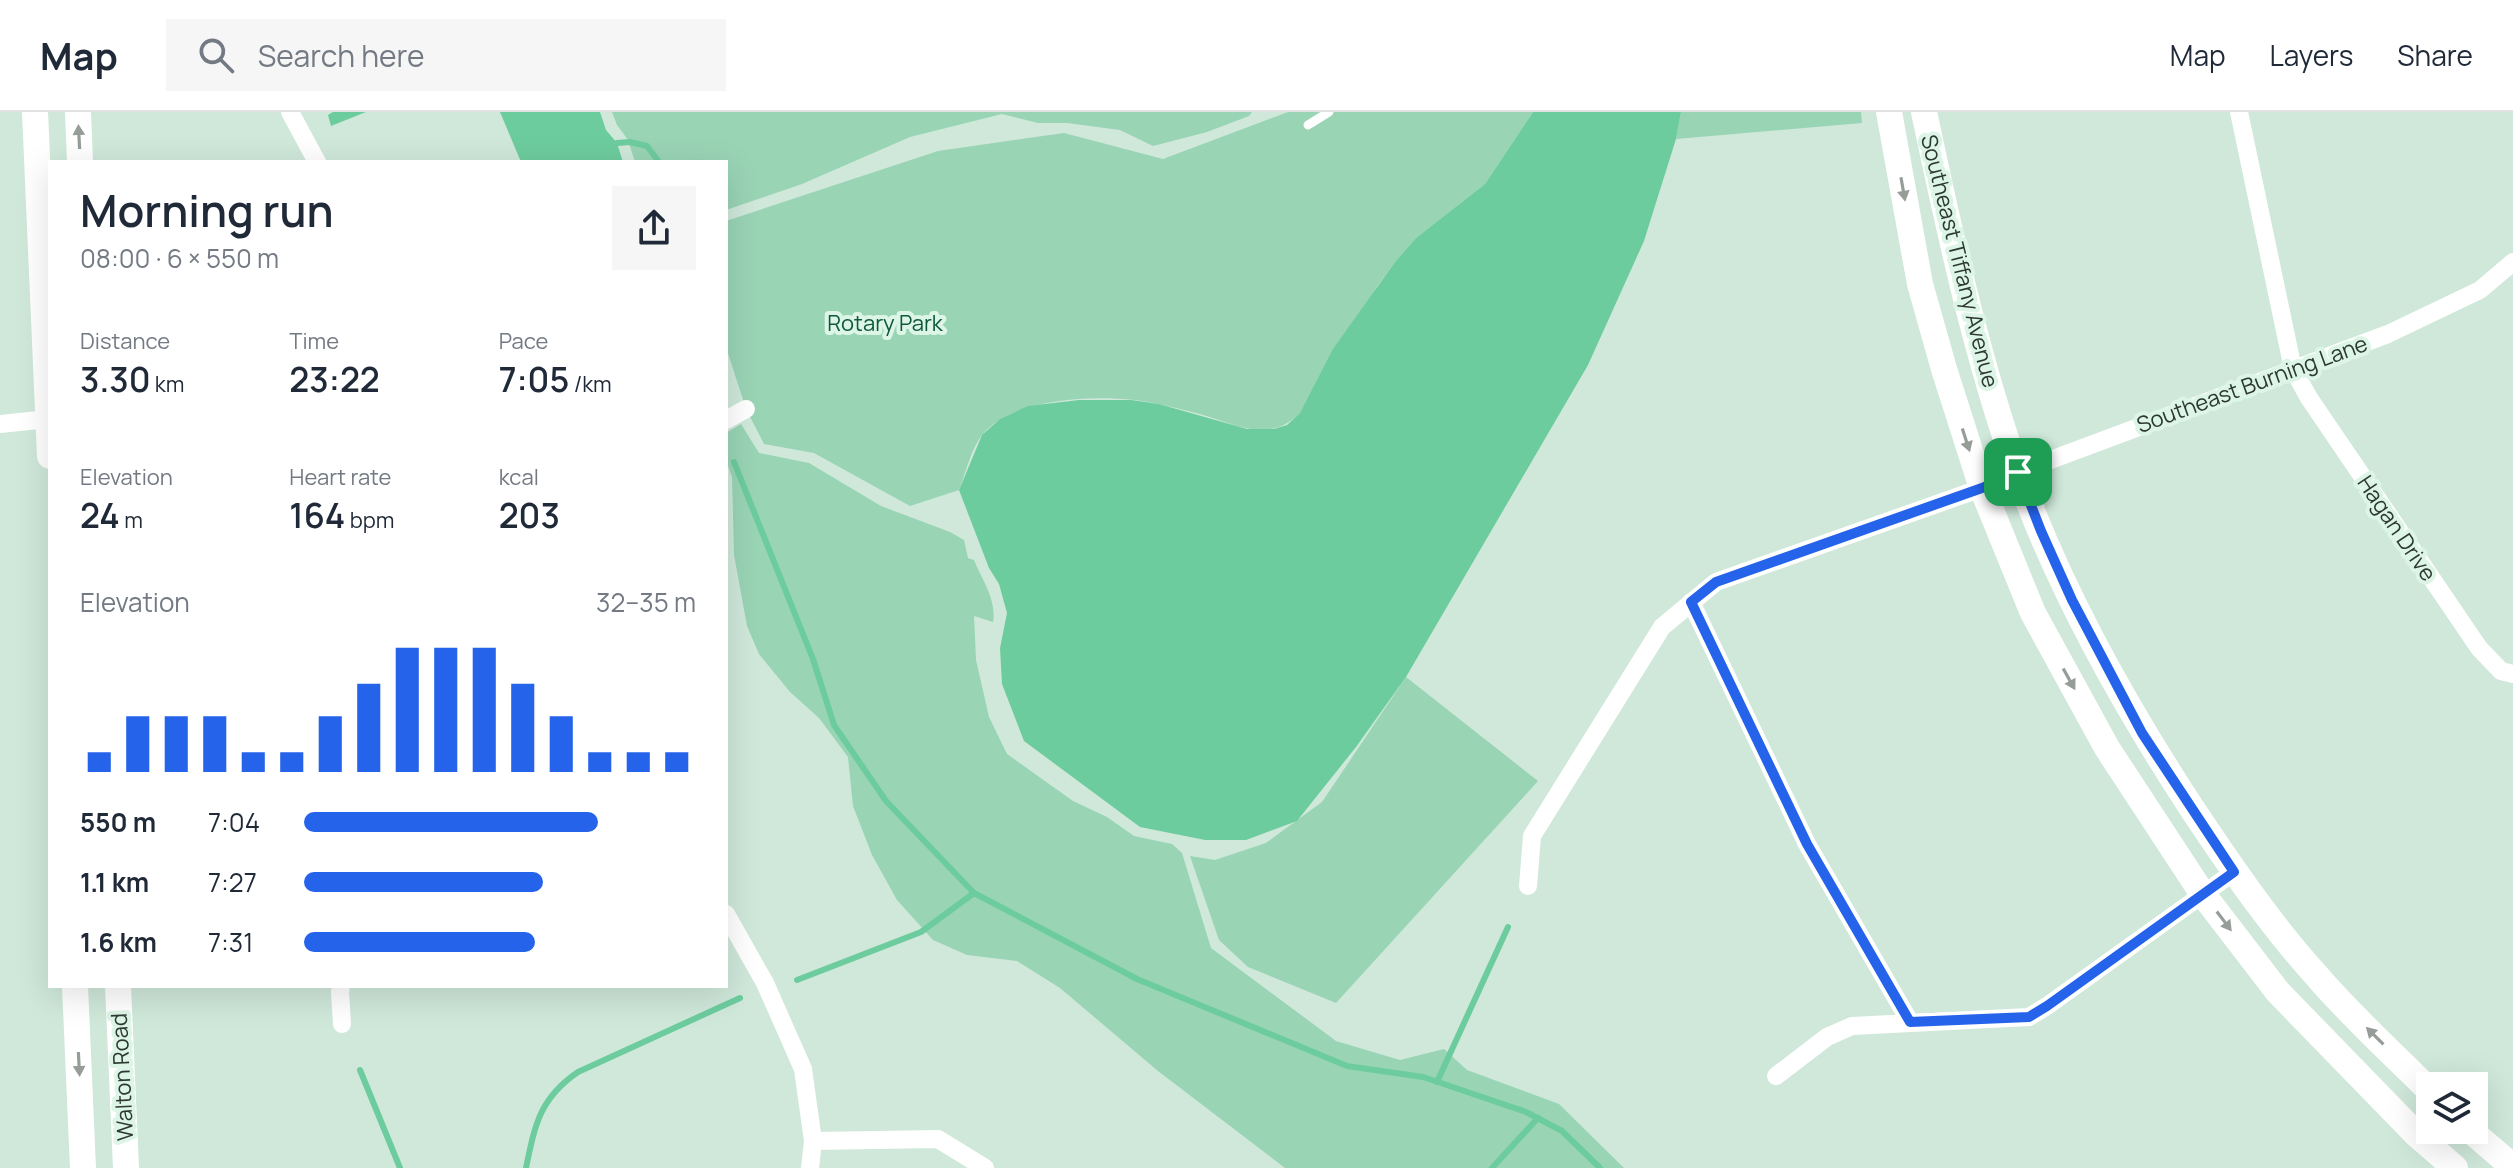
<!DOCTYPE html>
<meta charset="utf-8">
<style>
:root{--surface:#fff;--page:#f6f6f7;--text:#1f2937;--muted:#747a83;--line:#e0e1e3;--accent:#2563eb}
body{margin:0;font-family:Manrope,sans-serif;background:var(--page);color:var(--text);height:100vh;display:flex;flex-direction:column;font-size:30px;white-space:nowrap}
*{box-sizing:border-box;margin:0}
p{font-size:26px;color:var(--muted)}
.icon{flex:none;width:44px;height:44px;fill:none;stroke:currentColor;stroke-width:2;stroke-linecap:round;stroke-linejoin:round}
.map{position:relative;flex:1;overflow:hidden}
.side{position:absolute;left:48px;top:48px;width:680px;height:828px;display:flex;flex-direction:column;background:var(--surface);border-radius:0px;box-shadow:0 8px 32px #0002}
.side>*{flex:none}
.tools{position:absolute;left:2416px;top:960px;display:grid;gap:16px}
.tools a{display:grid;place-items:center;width:72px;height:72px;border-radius:0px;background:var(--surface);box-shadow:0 8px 32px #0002;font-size:40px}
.pin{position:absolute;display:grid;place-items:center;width:68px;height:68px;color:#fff;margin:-34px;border-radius:16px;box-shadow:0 4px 12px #0006}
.round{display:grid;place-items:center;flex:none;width:84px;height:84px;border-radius:0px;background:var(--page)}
.head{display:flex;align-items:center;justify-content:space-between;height:136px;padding:0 32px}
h1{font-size:44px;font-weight:600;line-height:60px}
.metrics{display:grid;grid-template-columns:repeat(3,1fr);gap:12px;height:136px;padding:8px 32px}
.metrics div{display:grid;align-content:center}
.metrics b{font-size:34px;font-weight:600}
.metrics small{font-size:22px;font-weight:400}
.metrics p{font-size:22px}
.chart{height:224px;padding:16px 32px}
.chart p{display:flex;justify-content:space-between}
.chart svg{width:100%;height:144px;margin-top:8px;stroke:var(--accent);stroke-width:6}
ul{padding:0 32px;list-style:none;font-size:26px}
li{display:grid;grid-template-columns:128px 96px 1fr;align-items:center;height:60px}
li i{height:20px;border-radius:10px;background:var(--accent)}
header{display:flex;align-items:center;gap:48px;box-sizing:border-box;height:112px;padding:0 40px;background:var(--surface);border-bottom:2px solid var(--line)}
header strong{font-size:38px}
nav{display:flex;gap:44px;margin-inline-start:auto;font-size:28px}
.search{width:560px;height:72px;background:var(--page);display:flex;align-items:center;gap:20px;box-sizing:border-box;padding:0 28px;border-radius:0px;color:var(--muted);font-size:30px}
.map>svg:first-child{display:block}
.green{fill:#99d4b5}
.water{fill:#6dcc9e}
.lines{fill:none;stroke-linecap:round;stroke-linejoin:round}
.stream{stroke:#6dcc9e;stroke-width:6}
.lane{stroke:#fff;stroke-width:9}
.street{stroke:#fff;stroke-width:18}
.secondary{stroke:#fff;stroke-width:26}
.oneway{fill:#969c98}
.route-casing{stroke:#fff;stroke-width:16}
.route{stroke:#2563eb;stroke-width:10}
.labels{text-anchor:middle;stroke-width:8;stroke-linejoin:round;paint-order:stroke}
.street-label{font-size:22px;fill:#2e3832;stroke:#dcf5e7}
.park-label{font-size:22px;fill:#0e593c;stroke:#dcf5e7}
</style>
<header>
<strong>Map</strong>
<div class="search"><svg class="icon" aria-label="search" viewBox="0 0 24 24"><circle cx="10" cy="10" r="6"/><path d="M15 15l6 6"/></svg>Search here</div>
<nav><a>Map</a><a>Layers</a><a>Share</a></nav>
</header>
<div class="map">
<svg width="2513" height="1056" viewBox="0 0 2513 1056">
<rect width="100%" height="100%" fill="#cfe8da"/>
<g class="green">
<path d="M612,0H1252L1249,4L1207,20L1153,34L1120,18L1067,11H1038L1002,2L910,25L802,72L726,98V50H635L628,28L617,13Z"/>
<path d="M1288,0H1533L1485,72L1416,126L1395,150L1378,173L1300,301C1288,312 1279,317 1263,318C1246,318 1231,312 1216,307C1198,301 1180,297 1163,293C1115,281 1016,282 983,322C971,336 966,361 959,378L910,394L814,341L764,332L746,297L726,235V109L938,39L1064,21L1163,47Z"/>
<path d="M1681,0H1861L1862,11L1676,27Z"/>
<path d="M741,312L759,341L809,351L881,394L950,420L964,428L968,446L974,448C982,468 997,488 993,510L974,504L976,548L989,605L1007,642L1073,689L1107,705L1134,724L1172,732L1182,741L1211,836L1336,929L1400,948L1444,937L1467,958L1559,992L1624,1056H1285L1158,959L1060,876L1017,849L967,843L933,828L897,788L872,743L853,694L848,645L819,606L790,580L759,542L747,514L734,443L732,365L726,348V321Z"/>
<path d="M1406,565L1538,669L1336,891L1248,855L1219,828L1190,744L1215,748L1266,731L1322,690Z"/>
</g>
<g class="water">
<path d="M333,0H366L331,14L328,3Z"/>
<path d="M500,0H600L606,18L617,31L623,50H521Z"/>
<path d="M1533,0H1681L1676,27L1644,129L1588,253L1406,565L1356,635L1297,709L1246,728H1205L1140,715L1024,629L1002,572L1000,536L1007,501L999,472L989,456L959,378L982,323L1000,307L1028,294L1079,288H1131L1159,292L1247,317H1274L1287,313L1300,301L1333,237L1395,150L1416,126L1485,72Z"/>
</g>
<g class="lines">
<g class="stream">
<path d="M617,31L630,30L647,34L659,50"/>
<path d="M734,350L813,547L834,613L886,689L974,781L1137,867L1347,954L1423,965L1526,1000L1562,1019L1600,1056"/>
<path d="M797,868L921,820L974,781"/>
<path d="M360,958L400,1056"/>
<path d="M1437,970L1508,815"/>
<path d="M526,1056C535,1012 540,986 578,960L740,886"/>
<path d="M1492,1056L1538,1006"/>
</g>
<path class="lane" d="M1308,13L1329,0"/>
<g class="street">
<path d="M290,0L317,50"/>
<path d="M2239,0L2293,257L2309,286L2479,536L2501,559L2513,562"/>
<path d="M726,308L746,297"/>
<path d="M0,312L48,307"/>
<path d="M1691,490L1807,732L1910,910"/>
<path d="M1528,774L1532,724L1662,515L1716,470L1982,376L2018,360L2388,222L2480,178L2513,150"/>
<path d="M726,802L765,871L803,957L813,1029L810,1056"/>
<path d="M341,874L340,880L342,912"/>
<path d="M1776,964L1827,925L1852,914L2029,905L2047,894L2234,760"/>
<path d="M813,1029L938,1027L985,1056"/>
</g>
<g class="secondary">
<path d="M35,0L50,344"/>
<path d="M78,0L80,50"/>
<path d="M1889,0L1920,172L1944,257L1982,376L2033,501L2107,636L2202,781L2278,880L2416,1022L2455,1056"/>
<path d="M1924,0C1950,122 1976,244 2018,362C2061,481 2124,593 2193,698C2231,755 2270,812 2316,863C2351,904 2392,941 2430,979"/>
<path d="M75,874L83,1056"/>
<path d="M118,874L126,1056"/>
<path d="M2470,1018L2513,1055"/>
</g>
</g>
<defs><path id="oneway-solid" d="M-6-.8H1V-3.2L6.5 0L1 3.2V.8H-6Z" transform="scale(2)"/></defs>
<g class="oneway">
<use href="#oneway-solid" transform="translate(79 25) rotate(-93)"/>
<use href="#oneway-solid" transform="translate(1903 77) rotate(80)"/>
<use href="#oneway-solid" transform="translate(1966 328) rotate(72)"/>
<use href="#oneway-solid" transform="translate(2069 567) rotate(61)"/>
<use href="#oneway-solid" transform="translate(2224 809) rotate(53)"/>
<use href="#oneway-solid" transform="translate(2375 924) rotate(-135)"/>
<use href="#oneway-solid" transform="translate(79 952) rotate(87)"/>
</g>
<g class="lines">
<defs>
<path id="route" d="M2018,360L2041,419L2072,488L2142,621L2234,760L2047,894L2029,905L1910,910L1807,732L1691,490L1716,470L1982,376Z"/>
</defs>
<use href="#route" class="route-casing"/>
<use href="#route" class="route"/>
</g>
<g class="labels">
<g class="street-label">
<text transform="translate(1960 149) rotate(76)" y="8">Southeast Tiffany Avenue</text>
<text transform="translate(2252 272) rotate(-20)" y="8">Southeast Burning Lane</text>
<text transform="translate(2397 416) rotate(56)" y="8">Hagan Drive</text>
<text transform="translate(122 965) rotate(-93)" y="8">Walton Road</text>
</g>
<g class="park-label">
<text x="885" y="219">Rotary Park</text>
</g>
</g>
</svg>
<div class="tools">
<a><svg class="icon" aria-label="layers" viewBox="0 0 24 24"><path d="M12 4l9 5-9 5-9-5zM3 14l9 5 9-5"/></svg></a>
</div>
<div class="pin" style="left:2018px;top:360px;background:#1e9e55"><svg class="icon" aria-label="arrive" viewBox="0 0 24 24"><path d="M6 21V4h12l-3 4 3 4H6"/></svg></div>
<section class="side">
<div class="head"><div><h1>Morning run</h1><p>08:00 · 6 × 550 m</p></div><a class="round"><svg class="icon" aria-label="share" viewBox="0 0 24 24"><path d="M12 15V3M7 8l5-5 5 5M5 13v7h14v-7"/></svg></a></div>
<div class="metrics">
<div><p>Distance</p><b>3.30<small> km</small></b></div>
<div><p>Time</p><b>23:22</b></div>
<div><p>Pace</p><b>7:05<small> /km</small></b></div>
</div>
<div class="metrics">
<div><p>Elevation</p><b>24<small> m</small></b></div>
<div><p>Heart rate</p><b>164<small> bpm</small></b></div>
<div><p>kcal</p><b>203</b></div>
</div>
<div class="chart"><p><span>Elevation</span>32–35 m</p>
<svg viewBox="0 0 160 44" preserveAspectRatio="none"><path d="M5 44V38M15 44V27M25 44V27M35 44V27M45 44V38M55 44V38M65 44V27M75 44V17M85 44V6M95 44V6M105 44V6M115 44V17M125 44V27M135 44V38M145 44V38M155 44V38"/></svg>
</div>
<ul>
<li><b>550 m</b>7:04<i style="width:75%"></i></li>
<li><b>1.1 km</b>7:27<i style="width:61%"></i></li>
<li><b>1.6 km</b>7:31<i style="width:59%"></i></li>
</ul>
</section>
</div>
